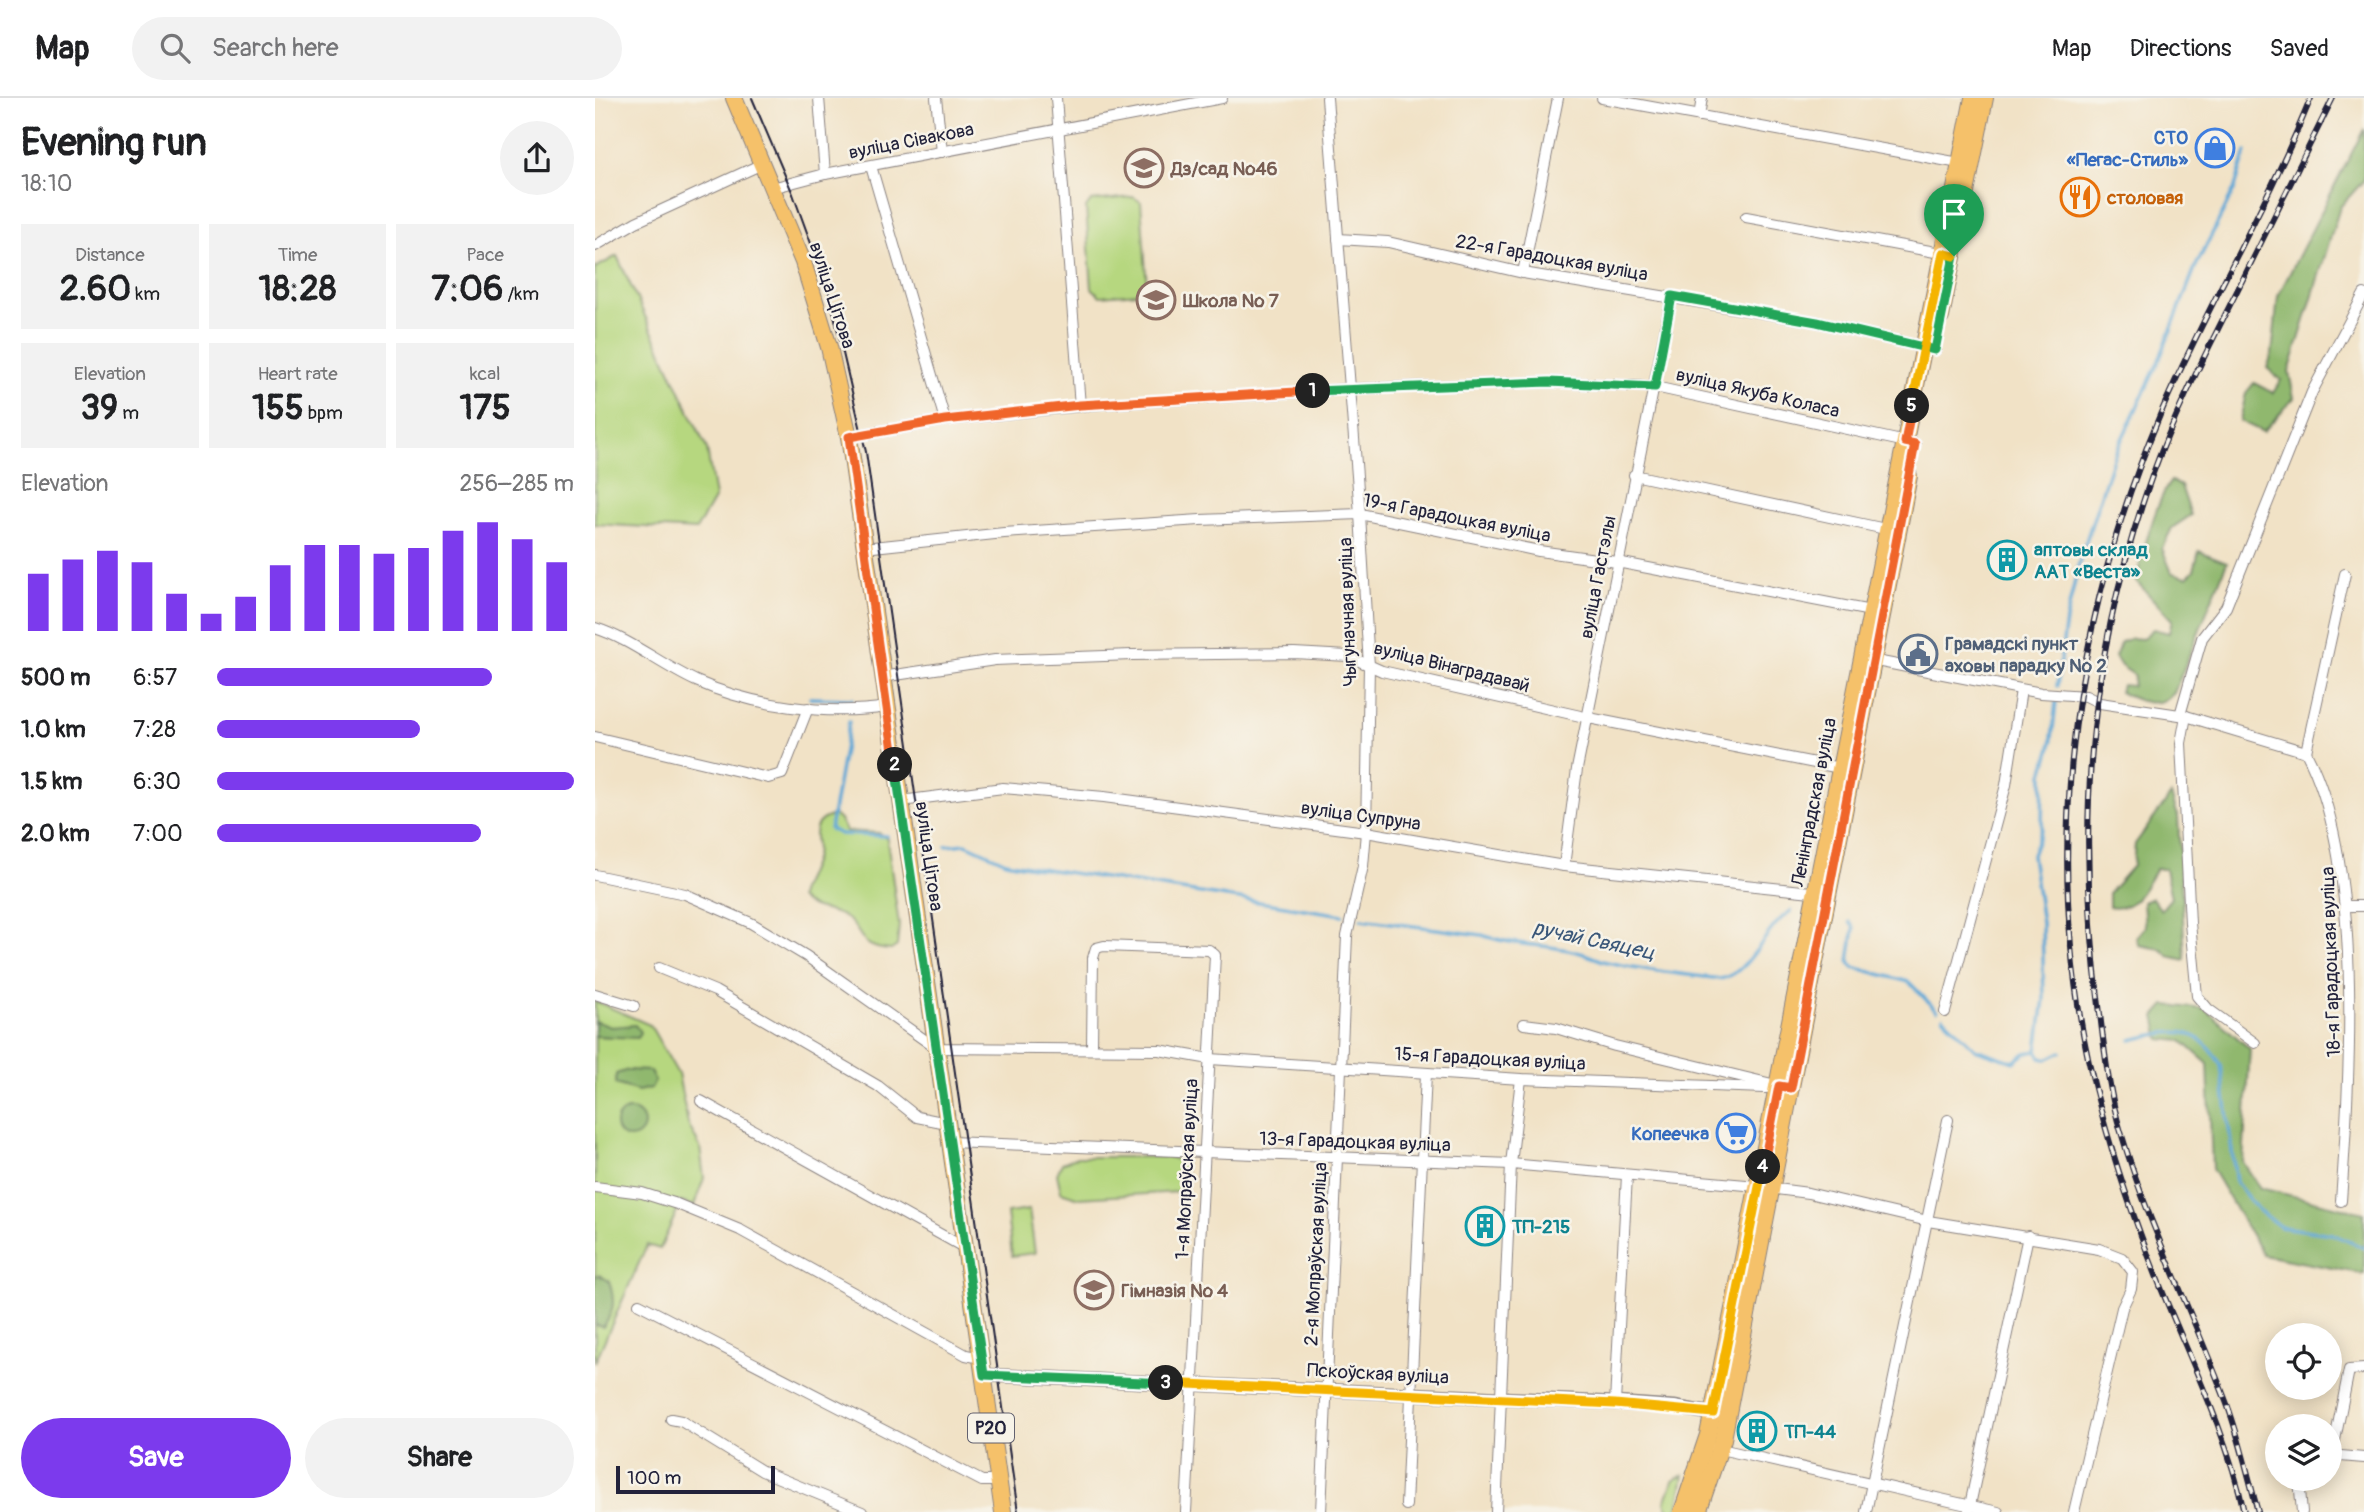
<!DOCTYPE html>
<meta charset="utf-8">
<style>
:root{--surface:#fff;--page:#f2f2f2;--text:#202124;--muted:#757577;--line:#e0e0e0;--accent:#7c3aed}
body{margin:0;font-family:Pangolin,sans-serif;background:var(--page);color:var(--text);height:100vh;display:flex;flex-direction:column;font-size:26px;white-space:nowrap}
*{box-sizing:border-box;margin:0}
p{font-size:23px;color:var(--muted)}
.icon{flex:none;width:38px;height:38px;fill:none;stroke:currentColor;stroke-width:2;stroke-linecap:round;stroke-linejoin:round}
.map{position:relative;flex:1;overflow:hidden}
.drawer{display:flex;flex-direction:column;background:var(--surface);width:595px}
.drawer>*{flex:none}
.controls{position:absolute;left:1670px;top:1225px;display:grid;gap:14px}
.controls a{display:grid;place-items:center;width:77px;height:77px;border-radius:50%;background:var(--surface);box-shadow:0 4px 18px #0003;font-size:35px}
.scale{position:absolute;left:21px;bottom:18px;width:159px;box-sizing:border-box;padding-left:7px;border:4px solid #22223b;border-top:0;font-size:19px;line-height:24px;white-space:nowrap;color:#22223b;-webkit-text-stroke:5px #f7f3e8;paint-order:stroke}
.pin{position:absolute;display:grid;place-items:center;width:60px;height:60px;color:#fff;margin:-72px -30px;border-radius:50% 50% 50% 0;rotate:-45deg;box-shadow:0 0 7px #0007}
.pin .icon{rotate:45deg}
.km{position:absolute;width:35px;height:35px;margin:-18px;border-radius:50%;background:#222;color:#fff;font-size:19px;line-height:35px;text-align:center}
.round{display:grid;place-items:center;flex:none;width:74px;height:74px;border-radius:37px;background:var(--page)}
.overview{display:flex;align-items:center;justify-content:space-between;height:119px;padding:0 21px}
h1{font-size:38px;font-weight:800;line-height:52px}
.figures{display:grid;grid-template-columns:repeat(3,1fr);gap:10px;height:119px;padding:7px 21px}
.figures div{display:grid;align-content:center;border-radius:0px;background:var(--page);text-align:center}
.figures b{font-size:35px;font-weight:800}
.figures small{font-size:19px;font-weight:400}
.figures p{font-size:19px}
.chart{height:196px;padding:14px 21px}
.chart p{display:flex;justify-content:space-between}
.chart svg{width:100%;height:126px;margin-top:7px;stroke:var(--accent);stroke-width:6}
.button{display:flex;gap:14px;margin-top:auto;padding:14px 21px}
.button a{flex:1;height:80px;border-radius:42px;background:var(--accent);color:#fff;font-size:28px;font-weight:800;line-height:80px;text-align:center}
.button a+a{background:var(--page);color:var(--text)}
ul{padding:0 21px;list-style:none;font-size:23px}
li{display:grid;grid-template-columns:112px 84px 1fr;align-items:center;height:52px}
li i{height:18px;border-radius:9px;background:var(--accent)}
header{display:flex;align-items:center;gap:42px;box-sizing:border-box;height:98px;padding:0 35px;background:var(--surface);border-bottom:2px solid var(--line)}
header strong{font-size:33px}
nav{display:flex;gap:38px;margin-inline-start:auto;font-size:24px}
.search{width:490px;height:63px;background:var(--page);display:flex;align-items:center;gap:18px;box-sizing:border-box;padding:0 24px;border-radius:38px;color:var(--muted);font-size:26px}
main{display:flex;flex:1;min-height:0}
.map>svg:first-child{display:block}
.green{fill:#b6d77f;stroke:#6c7c5d;stroke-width:2}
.forest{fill:#90b86e;stroke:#596d54;stroke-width:2}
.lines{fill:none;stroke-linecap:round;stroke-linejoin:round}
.stream{stroke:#5ea7d6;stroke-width:3.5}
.minor-casing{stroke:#8a8280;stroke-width:12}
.tertiary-casing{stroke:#8a8280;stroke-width:15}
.primary-casing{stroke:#8a8280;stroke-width:18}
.minor{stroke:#fff;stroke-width:10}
.tertiary{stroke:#fff;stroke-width:12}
.primary{stroke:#f5c16b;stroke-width:16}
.tram{stroke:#22223b;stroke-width:2}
.rail-casing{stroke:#22223b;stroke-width:6}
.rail{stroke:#f7f3e8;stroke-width:3.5;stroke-dasharray:10;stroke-linecap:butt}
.split-1-casing{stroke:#fff;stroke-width:14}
.split-2-casing{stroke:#fff;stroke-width:14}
.split-3-casing{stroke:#fff;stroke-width:14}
.split-4-casing{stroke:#fff;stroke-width:14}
.split-5-casing{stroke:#fff;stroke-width:14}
.split-6-casing{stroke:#fff;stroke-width:14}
.split-1{stroke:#22a559;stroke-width:9}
.split-2{stroke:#f0652b;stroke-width:9}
.split-3{stroke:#22a559;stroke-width:9}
.split-4{stroke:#f5b400;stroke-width:9}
.split-5{stroke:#f0652b;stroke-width:9}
.split-6{stroke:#f5b400;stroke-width:9}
.labels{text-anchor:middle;stroke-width:5;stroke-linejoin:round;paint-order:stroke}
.shield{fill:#f7f3e8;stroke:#62616f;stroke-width:2}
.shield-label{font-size:18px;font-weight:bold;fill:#22223b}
.shop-label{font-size:19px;font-weight:bold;fill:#366cbe;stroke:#f7f3e8;text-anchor:end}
.street-label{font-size:19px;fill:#22223b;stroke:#f7f3e8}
.education-label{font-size:19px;font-weight:bold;fill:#785e54;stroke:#f7f3e8;text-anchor:start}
.food-label{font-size:19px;font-weight:bold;fill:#c56008;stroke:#f7f3e8;text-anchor:start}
.culture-label{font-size:19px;font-weight:bold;fill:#0d838f;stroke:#f7f3e8;text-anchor:start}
.service-label{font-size:19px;font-weight:bold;fill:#4e5e75;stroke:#f7f3e8;text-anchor:start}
.water-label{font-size:21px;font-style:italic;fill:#3a5779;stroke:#f7f3e8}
</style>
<header>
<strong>Map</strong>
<div class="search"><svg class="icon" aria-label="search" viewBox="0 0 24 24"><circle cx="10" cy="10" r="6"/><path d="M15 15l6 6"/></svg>Search here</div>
<nav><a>Map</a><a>Directions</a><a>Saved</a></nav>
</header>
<main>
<section class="drawer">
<div class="overview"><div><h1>Evening run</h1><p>18:10</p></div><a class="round"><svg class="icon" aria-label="share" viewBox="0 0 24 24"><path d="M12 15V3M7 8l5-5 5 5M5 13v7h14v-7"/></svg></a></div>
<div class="figures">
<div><p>Distance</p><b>2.60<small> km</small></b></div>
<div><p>Time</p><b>18:28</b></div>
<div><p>Pace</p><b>7:06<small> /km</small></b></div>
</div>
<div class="figures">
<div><p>Elevation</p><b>39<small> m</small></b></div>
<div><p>Heart rate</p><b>155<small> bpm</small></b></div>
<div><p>kcal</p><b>175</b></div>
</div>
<div class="chart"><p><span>Elevation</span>256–285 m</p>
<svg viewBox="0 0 160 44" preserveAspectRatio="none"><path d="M5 44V24M15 44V19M25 44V16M35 44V20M45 44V31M55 44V38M65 44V32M75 44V21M85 44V14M95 44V14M105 44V17M115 44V15M125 44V9M135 44V6M145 44V12M155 44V20"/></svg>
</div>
<ul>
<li><b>500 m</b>6:57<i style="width:77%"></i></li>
<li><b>1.0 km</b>7:28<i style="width:57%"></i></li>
<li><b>1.5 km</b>6:30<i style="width:100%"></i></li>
<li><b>2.0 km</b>7:00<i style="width:74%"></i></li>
</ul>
<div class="button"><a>Save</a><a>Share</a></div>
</section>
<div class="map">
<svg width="1769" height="1414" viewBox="0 0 1769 1414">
<rect width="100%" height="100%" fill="#f7f3e8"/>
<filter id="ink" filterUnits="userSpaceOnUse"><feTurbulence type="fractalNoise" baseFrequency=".0143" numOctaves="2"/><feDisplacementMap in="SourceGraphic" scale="14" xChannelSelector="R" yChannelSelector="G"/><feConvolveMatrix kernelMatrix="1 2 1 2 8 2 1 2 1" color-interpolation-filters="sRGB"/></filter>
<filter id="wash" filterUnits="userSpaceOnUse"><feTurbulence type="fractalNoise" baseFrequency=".00686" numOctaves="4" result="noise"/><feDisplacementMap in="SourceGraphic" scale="28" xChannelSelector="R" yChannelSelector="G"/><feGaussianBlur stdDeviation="1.57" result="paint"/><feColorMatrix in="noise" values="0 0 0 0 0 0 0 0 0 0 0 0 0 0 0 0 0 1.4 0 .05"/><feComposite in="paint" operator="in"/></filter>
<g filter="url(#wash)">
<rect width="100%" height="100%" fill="#f1e2c6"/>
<g class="green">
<path d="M538,99L546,104L552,190L544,195L505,198L497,190L491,110L496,103Z"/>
<path d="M22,158L112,351L120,399L101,432L0,426V170Z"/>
<path d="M239,717L245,722L251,733L284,735L292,741L304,827L302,848L296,852C258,849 271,832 249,819C234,810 217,814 204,800C206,785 217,774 220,758C223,749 218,739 221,730C224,721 231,720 239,717Z"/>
<path d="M0,903L55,927L83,976L93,1026L105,1049L109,1080L99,1108L86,1104L65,1151L52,1147L0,1264Z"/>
<path d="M482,1059H574L589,1064L592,1086L584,1094L484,1100L466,1094L462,1076L467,1065Z"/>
<path d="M434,1112L440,1155L417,1158L412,1115Z"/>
<path d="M1089,1377L1083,1411L1075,1414L1070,1405L1078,1383Z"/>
</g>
<g class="forest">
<path d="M1769,31V82L1745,109L1694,274L1699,300L1668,334L1645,323L1651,295L1659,285L1678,295L1686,282L1672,270L1677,256L1683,198Z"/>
<path d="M1576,383L1586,388L1596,417L1577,430L1567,450L1577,475L1592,479L1599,472L1604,453L1632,464L1579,595C1563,612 1542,603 1525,594L1527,587L1538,588L1539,577L1526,568L1520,559L1526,544L1537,540L1547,541L1558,531L1574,535L1577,522L1541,483C1546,460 1562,400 1576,383Z"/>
<path d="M1576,697L1583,718L1590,862L1574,858L1566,851L1544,847L1541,839L1550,829L1548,804L1557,800L1566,812L1576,800L1570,771H1561C1549,789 1540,814 1514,809V795L1538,768L1540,746Z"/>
<path d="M1570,907L1610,911L1655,951L1648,1064L1665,1090L1769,1115V1176L1668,1157L1617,1071L1613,966L1587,943L1565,941L1560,918Z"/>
<path d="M0,923L16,929L40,927L45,934L42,940L0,938Z"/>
<path d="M33,972L55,973L60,983L56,990L43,993L20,986L21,976Z"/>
<circle cx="35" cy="1026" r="14"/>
<path d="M4,1177L14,1183C20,1202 20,1212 8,1229L0,1227V1178Z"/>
</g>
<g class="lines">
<g class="stream">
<path d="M1462,588L1471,522L1484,465L1518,360L1563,265L1600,170L1639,92L1651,54"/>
<path d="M215,600L257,601"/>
<path d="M254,624L235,731L245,736L292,738"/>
<path d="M351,748L371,746L411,764L438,769L748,817"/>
<path d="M766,821L887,837C918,848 951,846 982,854C991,856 999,860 1008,863C1044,872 1087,876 1125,881C1158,874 1169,829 1196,813"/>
<path d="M1255,824L1259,830L1254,863L1258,869L1314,884L1342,913"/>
<path d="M1348,919L1380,951L1419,964L1431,955L1442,953L1446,960L1452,961L1466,954"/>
<path d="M1536,942C1580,933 1600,923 1626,967L1641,1085L1663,1112L1686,1129L1737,1136L1769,1150"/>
<path d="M1442,953L1449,901L1447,825L1437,757L1447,730L1448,676L1456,649L1461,604"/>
</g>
</g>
</g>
<g filter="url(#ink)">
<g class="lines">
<defs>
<g id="minor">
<path d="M224,0L230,76"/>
<path d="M341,0L347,54"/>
<path d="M461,0L485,308"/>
<path d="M1007,0L1370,66"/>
<path d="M1104,18L1107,0"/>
<path d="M276,68L350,322"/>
<path d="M177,90L230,76L627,0"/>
<path d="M1151,119L1351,156"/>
<path d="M743,141L793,144L928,175L1222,224L1340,252"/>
<path d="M0,148L41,124L167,66"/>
<path d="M928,175L963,0"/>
<path d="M254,339L350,322L507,306L755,291L954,284L1060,289L1320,346"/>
<path d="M1039,377L1295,432"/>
<path d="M269,450L409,435L605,422L765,416L944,453L1022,464L1281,514"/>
<path d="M0,530C35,541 66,567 101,583C157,608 231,618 292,609"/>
<path d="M1276,562L1446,595L1491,598L1505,605L1591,618L1711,654C1769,764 1755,977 1746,1103"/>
<path d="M287,579L400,562L537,557L699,555L753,558L787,573L994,620L1250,671"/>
<path d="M1585,617L1607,540L1631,509L1717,294L1769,196"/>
<path d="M1591,618L1586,645L1595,825L1602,898L1613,911L1660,945"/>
<path d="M0,639L173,680L187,676L213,610"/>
<path d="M1711,654L1750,476"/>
<path d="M306,703L408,690L509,699L771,734L969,768L1226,795"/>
<path d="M969,768L982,671L1077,198"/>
<path d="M0,777L90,796L156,825L211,858L341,950L564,952L615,961L926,981L1170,990L1184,988"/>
<path d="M1754,808H1769"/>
<path d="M64,870L120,893L283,988L322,1019L352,1025"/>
<path d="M0,896L39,908"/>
<path d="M1350,914L1411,687L1426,592"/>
<path d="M929,926L961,930L1020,948L1181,987"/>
<path d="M497,949L498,860L501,850L509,848L614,852L620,857L591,1414"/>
<path d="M106,1003L370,1150"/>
<path d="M355,1044L916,1066L1151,1087L1213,1095L1333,1123L1504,1151L1527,1160L1538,1174L1536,1191L1527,1210L1479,1414"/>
<path d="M0,1089L47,1095L82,1106L145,1132L371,1257L386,1260"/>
<path d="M44,1206L387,1383H404"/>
<path d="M1020,1305L1032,1077"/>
<path d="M76,1321L86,1323L167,1373L267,1414"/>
<path d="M1121,1350L1403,1414"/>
<path d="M1734,1357L1769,1360"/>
<path d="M1737,1357L1754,1272L1769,1271"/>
<path d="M1704,1381L1707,1414"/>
<path d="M811,1407L831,975"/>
<path d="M1374,1412L1433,1138"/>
<path d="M726,1414L752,838L768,768L771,734L774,568L765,416L732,0"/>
<path d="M901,1414L916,1066L926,981"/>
<path d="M1271,1414L1353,1022"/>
</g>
<path id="tertiary" d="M389,1277L1020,1305L1079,1309L1125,1317"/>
<g id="primary">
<path d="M139,0L208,164L234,249L254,339L408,1414"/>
<path d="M1346,219L1390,0"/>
<path d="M1087,1414L1113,1337L1378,0"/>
<path d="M1103,1414L1128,1341L1314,378"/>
</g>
</defs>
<use href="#minor" class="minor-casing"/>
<use href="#tertiary" class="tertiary-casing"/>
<use href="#primary" class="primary-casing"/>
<use href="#minor" class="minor"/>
<use href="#tertiary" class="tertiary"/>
<use href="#primary" class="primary"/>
<path class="tram" d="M157,0L198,96L234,195L271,354L423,1414"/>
<defs>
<g id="rail">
<path d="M1649,1414C1632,1335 1596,1264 1566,1190C1543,1132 1522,1073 1506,1013C1442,784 1473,534 1565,317C1611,210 1672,108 1716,0"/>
<path d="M1663,1414C1653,1378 1645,1341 1632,1306C1598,1215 1553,1128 1526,1034C1514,995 1510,956 1505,916C1480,728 1493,558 1557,378C1579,317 1609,259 1638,201C1671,134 1704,67 1738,0"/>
</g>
</defs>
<use href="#rail" class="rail-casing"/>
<use href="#rail" class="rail"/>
</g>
</g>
<g class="lines" filter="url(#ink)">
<defs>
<path id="split-1" d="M718,293L954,284L1060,289L1077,198L1222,224L1340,252L1359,158"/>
<path id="split-2" d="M300,667L254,339L350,322L485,307L718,293"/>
<path id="split-3" d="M300,667L389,1277L571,1285"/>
<path id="split-4" d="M571,1285L1020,1306L1118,1315L1168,1069"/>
<path id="split-5" d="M1168,1069L1184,988L1196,990L1320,346L1310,344L1317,308"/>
<path id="split-6" d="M1317,308L1348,155L1359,158"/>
</defs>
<use href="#split-1" class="split-1-casing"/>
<use href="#split-2" class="split-2-casing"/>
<use href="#split-3" class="split-3-casing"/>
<use href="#split-4" class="split-4-casing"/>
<use href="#split-5" class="split-5-casing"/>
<use href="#split-6" class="split-6-casing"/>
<use href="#split-1" class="split-1"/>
<use href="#split-2" class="split-2"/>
<use href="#split-3" class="split-3"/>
<use href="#split-4" class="split-4"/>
<use href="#split-5" class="split-5"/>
<use href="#split-6" class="split-6"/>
</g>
<defs>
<symbol id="shop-ring" viewBox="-11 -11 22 22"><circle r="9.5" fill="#f7f3e8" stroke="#3f7fe0" stroke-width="1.5"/><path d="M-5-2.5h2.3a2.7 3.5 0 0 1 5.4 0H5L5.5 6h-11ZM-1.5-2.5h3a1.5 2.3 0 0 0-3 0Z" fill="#3f7fe0"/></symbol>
<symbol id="school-ring" viewBox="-11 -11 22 22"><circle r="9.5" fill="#f7f3e8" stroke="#8d6e63" stroke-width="1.5"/><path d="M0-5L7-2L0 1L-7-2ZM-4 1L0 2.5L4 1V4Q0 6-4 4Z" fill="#8d6e63"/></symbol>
<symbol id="restaurant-ring" viewBox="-11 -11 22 22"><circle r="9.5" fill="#f7f3e8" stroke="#e8710a" stroke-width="1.5"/><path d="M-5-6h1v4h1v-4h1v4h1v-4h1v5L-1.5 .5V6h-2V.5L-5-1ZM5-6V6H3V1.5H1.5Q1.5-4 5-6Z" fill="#e8710a"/></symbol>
<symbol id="building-ring" viewBox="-11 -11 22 22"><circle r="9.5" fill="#f7f3e8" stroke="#0f9aa8" stroke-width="1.5"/><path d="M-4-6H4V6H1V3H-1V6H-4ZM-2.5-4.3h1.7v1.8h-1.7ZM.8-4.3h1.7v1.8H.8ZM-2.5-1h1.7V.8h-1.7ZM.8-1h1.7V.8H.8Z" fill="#0f9aa8"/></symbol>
<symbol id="civic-ring" viewBox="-11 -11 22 22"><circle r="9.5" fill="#f7f3e8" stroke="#5c6f8a" stroke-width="1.5"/><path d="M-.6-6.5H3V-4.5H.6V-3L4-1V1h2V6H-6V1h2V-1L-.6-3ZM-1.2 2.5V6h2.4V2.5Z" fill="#5c6f8a"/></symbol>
<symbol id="supermarket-ring" viewBox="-11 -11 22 22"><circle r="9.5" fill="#f7f3e8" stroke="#3f7fe0" stroke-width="1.5"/><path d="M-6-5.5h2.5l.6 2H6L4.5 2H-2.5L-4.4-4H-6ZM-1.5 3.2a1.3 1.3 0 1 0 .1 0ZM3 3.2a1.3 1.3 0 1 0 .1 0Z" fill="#3f7fe0"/></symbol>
</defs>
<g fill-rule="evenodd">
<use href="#shop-ring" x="1598" y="28" width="44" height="44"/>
<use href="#school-ring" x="527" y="48" width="44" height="44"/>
<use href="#restaurant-ring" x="1463" y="77" width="44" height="44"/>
<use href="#school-ring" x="539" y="180" width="44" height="44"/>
<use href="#building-ring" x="1390" y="440" width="44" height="44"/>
<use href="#civic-ring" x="1301" y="534" width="44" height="44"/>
<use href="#supermarket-ring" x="1119" y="1013" width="44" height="44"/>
<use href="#building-ring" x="868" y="1106" width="44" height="44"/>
<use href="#school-ring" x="477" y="1170" width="44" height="44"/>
<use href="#building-ring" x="1140" y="1311" width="44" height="44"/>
</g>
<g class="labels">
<rect class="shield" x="373" y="1315.5" width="46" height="29" rx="5"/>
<g class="shield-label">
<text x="396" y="1336">Р20</text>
</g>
<g class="shop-label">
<text x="1593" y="46">СТО<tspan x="1593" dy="22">«Пегас-Стиль»</tspan></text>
<text x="1114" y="1042">Копеечка</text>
</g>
<g class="street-label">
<text transform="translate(316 42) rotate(-11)" y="7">вуліца Сівакова</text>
<text transform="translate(957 159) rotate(10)" y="7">22-я Гарадоцкая вуліца</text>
<text transform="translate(238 197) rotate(72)" y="7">вуліца Цітова</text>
<text transform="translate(1163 294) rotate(13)" y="7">вуліца Якуба Коласа</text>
<text transform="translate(862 419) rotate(11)" y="7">19-я Гарадоцкая вуліца</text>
<text transform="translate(1002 479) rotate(-79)" y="7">вуліца Гастэлы</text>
<text transform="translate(752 514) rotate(-92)" y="7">Чыгуначная вуліца</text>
<text transform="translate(857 568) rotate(14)" y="7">вуліца Вінаградавай</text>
<text transform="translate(1218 704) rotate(-79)" y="7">Ленінградская вуліца</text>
<text transform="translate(766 717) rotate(8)" y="7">вуліца Супруна</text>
<text transform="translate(335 758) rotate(82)" y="7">вуліца Цітова</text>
<text transform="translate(1735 864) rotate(-92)" y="7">18-я Гарадоцкая вуліца</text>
<text transform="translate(895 960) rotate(3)" y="7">15-я Гарадоцкая вуліца</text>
<text transform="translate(760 1043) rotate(2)" y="7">13-я Гарадоцкая вуліца</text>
<text transform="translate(591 1071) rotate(-87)" y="7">1-я Мопраўская вуліца</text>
<text transform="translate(720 1156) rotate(-87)" y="7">2-я Мопраўская вуліца</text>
<text transform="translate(783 1275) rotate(3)" y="7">Пскоўская вуліца</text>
</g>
<g class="education-label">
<text x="576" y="77">Дз/сад №46</text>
<text x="588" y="209">Школа № 7</text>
<text x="526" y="1199">Гімназія № 4</text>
</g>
<g class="food-label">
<text x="1512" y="106">столовая</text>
</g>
<g class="culture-label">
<text x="1439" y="458">аптовы склад<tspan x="1439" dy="22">ААТ «Веста»</tspan></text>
<text x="917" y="1135">ТП-215</text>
<text x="1189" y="1340">ТП-44</text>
</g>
<g class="service-label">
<text x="1350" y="552">Грамадскі пункт<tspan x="1350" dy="22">аховы парадку № 2</tspan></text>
</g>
<g class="water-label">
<text transform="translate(999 842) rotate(12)" y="7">ручай Свяцец</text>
</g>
</g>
</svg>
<div class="controls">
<a><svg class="icon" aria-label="locate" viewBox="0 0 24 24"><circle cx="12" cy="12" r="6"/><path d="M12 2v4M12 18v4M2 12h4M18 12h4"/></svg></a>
<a><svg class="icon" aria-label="layers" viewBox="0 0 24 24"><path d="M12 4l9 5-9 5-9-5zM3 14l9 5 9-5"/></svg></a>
</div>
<div class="scale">100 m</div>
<div class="pin" style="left:1359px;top:158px;background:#1e9e55"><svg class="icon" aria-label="arrive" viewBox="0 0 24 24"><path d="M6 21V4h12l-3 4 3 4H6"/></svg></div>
<b class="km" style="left:718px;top:293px">1</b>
<b class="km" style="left:300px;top:667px">2</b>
<b class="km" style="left:571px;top:1285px">3</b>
<b class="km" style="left:1168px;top:1069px">4</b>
<b class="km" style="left:1317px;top:308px">5</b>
</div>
</main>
